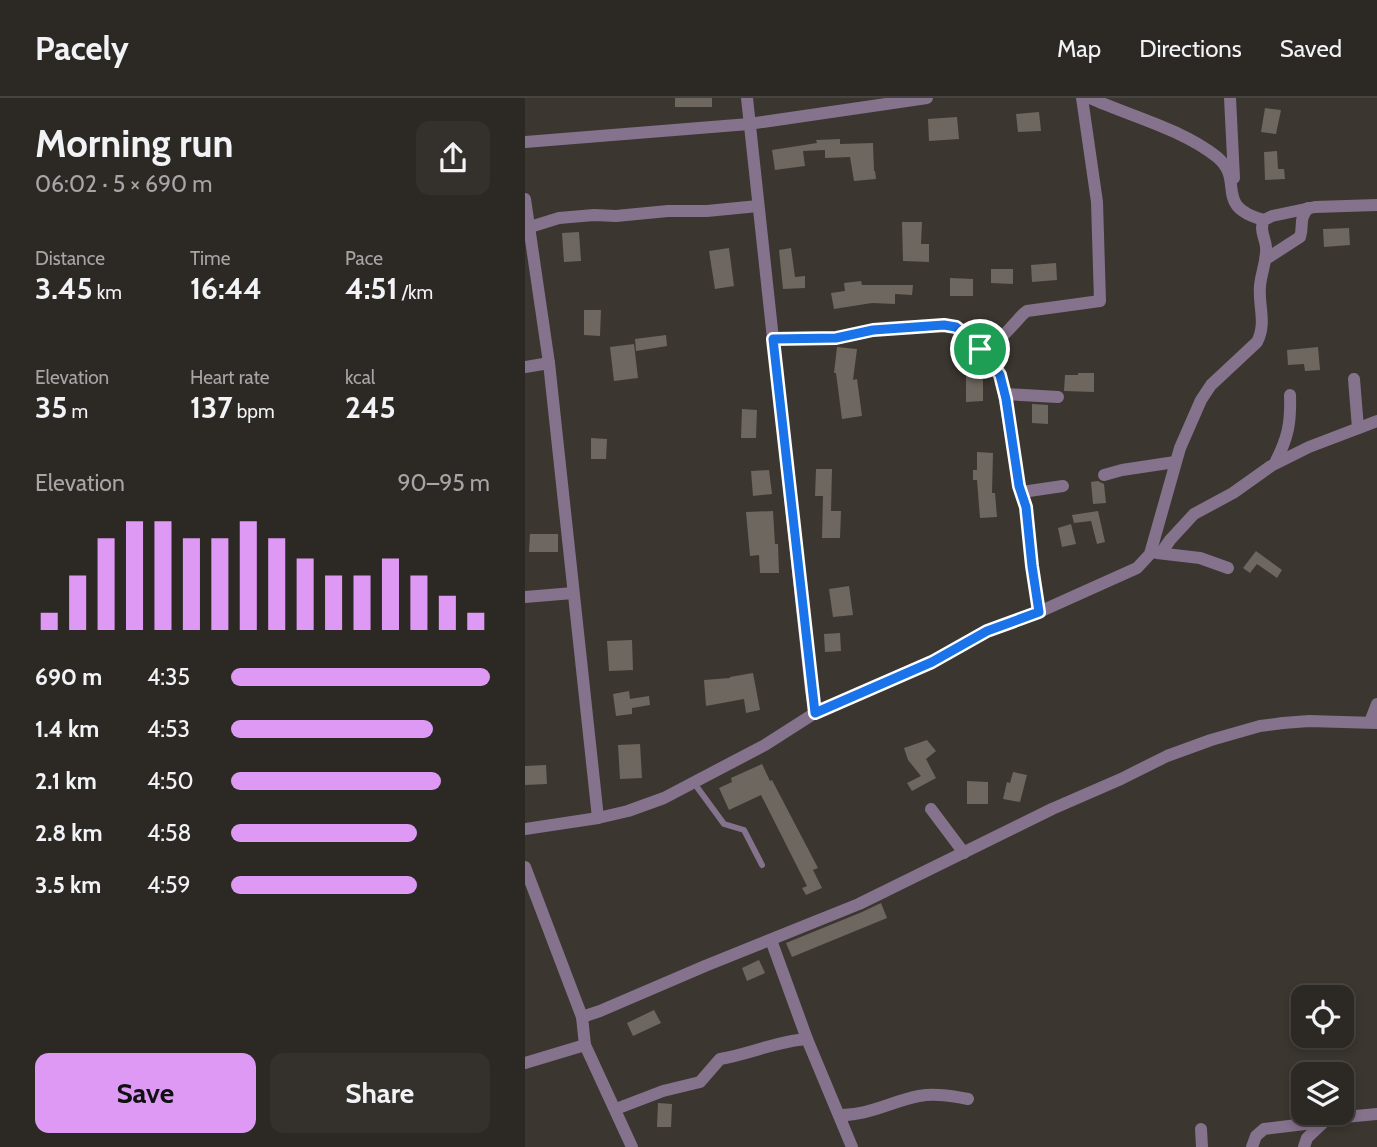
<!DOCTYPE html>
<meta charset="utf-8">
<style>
:root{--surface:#2c2823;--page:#34302b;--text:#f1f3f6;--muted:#a6a6a6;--line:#484441;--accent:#dd99f4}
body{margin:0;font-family:Cabin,sans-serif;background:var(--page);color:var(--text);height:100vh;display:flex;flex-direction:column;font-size:26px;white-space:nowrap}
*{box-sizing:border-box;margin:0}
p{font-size:23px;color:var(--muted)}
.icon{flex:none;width:38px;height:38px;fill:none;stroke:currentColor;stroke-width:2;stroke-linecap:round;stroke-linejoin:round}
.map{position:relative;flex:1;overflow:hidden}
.drawer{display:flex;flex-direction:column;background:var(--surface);width:525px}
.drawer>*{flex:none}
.controls{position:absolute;left:766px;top:887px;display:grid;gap:14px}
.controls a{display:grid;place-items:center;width:63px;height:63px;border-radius:14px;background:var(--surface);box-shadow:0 4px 10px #0003,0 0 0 2px var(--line);font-size:35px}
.pin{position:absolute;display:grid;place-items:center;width:60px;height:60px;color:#fff;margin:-30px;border:4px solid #fff;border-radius:50%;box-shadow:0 2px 7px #0007}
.round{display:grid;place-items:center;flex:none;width:74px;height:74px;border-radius:14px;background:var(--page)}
.summary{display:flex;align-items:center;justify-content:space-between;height:119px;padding:0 35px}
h1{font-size:38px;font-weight:800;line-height:52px}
.figures{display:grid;grid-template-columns:repeat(3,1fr);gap:10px;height:119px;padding:7px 35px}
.figures div{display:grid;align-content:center}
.figures b{font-size:30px;font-weight:800}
.figures small{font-size:19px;font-weight:400}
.figures p{font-size:19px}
.chart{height:196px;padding:14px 35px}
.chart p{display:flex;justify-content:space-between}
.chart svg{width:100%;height:126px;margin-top:7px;stroke:var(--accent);stroke-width:6}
.action{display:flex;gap:14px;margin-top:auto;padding:14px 35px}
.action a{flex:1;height:80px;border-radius:14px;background:var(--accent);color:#111;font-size:28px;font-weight:800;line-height:80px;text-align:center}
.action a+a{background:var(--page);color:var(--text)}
ul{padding:0 35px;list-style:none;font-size:23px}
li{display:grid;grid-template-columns:112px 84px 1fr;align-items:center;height:52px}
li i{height:18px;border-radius:9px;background:var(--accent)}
header{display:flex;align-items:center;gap:42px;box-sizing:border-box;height:98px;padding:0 35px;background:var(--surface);border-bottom:2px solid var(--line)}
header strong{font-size:33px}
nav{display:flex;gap:38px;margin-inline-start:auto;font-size:24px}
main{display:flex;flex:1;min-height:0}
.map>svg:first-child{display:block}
.building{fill:#6d675f}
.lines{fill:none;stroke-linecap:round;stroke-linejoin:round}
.lane{stroke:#85728c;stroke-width:6}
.street{stroke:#85728c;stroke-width:12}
.route-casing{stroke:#fff;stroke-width:14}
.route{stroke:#1a73e8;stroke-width:9}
</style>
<header>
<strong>Pacely</strong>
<nav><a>Map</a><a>Directions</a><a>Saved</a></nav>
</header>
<main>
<section class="drawer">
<div class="summary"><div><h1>Morning run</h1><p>06:02 · 5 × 690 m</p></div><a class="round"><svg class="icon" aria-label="share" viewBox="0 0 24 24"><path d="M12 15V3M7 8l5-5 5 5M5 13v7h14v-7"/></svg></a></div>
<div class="figures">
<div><p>Distance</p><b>3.45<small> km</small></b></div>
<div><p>Time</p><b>16:44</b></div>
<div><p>Pace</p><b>4:51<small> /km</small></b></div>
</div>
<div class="figures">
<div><p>Elevation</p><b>35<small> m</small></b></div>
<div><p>Heart rate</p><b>137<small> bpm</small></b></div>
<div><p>kcal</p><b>245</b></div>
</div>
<div class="chart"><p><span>Elevation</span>90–95 m</p>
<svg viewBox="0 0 160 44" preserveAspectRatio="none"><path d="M5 44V38M15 44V25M25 44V12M35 44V6M45 44V6M55 44V12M65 44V12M75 44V6M85 44V12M95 44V19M105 44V25M115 44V25M125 44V19M135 44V25M145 44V32M155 44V38"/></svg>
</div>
<ul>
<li><b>690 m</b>4:35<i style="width:100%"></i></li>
<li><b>1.4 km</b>4:53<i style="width:78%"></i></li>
<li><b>2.1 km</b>4:50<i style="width:81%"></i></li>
<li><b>2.8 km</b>4:58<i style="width:72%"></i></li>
<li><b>3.5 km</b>4:59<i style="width:72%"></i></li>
</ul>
<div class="action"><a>Save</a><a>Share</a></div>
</section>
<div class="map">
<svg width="852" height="1049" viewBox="0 0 852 1049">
<rect width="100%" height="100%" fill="#3b362f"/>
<g class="building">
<rect x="150" y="0" width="37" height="9"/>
<path d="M740,10L756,12L751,36L736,34Z"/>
<path d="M514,14L516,33L493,34L491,16Z"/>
<path d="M432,19L434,41L404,43L403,21Z"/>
<path d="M315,41V46L348,45L349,73H350L351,81L329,83L325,59L300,60V52L278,53L280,68L250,72L247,52L292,45L291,42Z"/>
<path d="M752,53L753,71H759L760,81L740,82L739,54Z"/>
<path d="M377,124H397L396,146H404V164L378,163Z"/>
<path d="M824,130L825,147L799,149L798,131Z"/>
<path d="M54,134L56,163L39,164L37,135Z"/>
<path d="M204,150L209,188L190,191L184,153Z"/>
<path d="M266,150L270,179L280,178V190L258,191L254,152Z"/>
<path d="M531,165L532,182L507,184L506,167Z"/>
<path d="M466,171H488V186L466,185Z"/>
<path d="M425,180L448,181V198H425Z"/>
<path d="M336,183L337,187H388L387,197L370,196V206L347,205L309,211L306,195L320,193L319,185Z"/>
<path d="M59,212H76L75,238L59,237Z"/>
<path d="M141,237L142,248L111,253L110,241Z"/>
<path d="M109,246L113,280L89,283L85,249Z"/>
<path d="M312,249L332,251L328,282L332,281L337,318L317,321L311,275H309Z"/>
<path d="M793,249L795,272L780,273L779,266L763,267L762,252Z"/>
<path d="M450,275H458V303L441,304V278H450Z"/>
<path d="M553,275H569V294L539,293L540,277H553Z"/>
<path d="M507,306L523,307V326L507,325Z"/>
<path d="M217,311L232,312L231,340H216Z"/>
<path d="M66,340L82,341L81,361H66Z"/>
<path d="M452,354L468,355L467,395H470L472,419L455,420L452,382H448V372H452Z"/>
<path d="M291,371H307L306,413H316L315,440H297L298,398H290Z"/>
<path d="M244,372L247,396L228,398L226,373Z"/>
<path d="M573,383L579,386L581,405L568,406L566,384Z"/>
<path d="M248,413L250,446H253L254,475H235L234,457L225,458L221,414Z"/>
<path d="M573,413L580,444L572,446L566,423L549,425L547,417Z"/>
<path d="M546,426L551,446L537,449L533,430Z"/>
<path d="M5,436H33V454H4Z"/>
<path d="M731,453L757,472L752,480L732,466L725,475L718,470Z"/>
<path d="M324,488L328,517L308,519L304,491Z"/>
<path d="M315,535L316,553L300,554L299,536Z"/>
<path d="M107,542L108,572L84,573L82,543Z"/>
<path d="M228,575L235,612L221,615L219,601L181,608L179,582L205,580V579Z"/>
<path d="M104,593L105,601L124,598L125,607L107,610V616L91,618L88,596Z"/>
<path d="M402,642L411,653L401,661L411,680L387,693L382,685L396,678L383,662L379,650Z"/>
<path d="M115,646L117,680L95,681L93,647Z"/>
<path d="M237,666L245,683L247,682L293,770L288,772L297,790L281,797L277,790L282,788L236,697L204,712L194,690L207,684L206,680Z"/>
<path d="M21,667L22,686L0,687V668Z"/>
<path d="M488,674L502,677L495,704L478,701L482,684L485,685Z"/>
<path d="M442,683L463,684V706H442Z"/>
<path d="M356,805L362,820L267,859L261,845L337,814Z"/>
<path d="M234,862L240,875L222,883L217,870Z"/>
<path d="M129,912L136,925L108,938L102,925Z"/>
<path d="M133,1005L147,1006L146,1029H132Z"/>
</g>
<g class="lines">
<path class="lane" d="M169,685L199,726L219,732L237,767"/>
<g class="street">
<path d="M222,0L286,593L290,615"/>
<path d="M565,0C605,18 657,31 692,59C721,83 687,108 739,122"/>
<path d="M705,0L709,80"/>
<path d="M0,44L224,26L402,0"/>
<path d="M0,101L24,265L73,720"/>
<path d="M5,129L34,120L69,117L91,118L143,113H182L233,108"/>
<path d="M741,161L775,139C779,127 773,123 783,110"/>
<path d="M248,241L311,240L348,232L419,227C421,227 429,229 430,229C445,236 473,268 477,284L494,388L501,409L507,468L514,514"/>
<path d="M455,251C468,247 480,237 489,226C494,221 496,217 502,213L575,203L572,104L557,0"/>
<path d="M0,269L24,265"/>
<path d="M829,281L833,330"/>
<path d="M480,296L533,299"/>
<path d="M750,365C763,340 766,325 765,297"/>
<path d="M579,377L597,372L650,364"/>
<path d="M497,394L538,388"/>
<path d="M632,455L675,460L703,470"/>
<path d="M636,455L645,442L669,416L708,395L746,368L784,349L852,323"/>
<path d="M0,499L48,495"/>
<path d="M845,624L852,606"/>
<path d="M406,711L439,755"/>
<path d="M0,731L73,720L103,713L139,700L240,647L290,615L407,563L462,533L514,514L612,470L625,456L655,350L676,302L686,287L732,244C742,225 733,207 735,188C736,175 742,163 741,149C740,139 734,132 739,122L747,118L790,109L852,107"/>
<path d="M0,769L57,919L75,913L180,868L334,806L527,711L596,681L642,658L686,642L735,628L758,625L784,623L852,625"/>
<path d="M246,842L282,941L327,1049"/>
<path d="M57,919L60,947L107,1049"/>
<path d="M0,965L60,947"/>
<path d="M91,1011L138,993L175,984L195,961C225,956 252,943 282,941"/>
<path d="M314,1017C343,1018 367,1003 394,998C410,995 427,998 443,1001"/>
<path d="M676,1031L677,1049"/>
<path d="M727,1049L731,1038L739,1031L780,1026L809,1020L852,1016"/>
<path d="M779,1049L782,1040L801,1022"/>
</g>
</g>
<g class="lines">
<defs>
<path id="route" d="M419,227L431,229L442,238L465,262L475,277L481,301L494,388L501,409L507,468L514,514L462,533L407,564L290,615L248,241L311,240L348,232Z"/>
</defs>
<use href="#route" class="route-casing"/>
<use href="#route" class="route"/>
</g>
</svg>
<div class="controls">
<a><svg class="icon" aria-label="locate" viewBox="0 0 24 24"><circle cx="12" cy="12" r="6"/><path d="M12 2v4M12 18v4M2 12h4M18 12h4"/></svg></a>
<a><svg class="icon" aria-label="layers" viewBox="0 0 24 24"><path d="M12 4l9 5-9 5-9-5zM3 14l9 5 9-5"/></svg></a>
</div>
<div class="pin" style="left:455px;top:251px;background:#1e9e55"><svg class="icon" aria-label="arrive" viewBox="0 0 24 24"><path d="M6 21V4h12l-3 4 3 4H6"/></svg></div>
</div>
</main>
